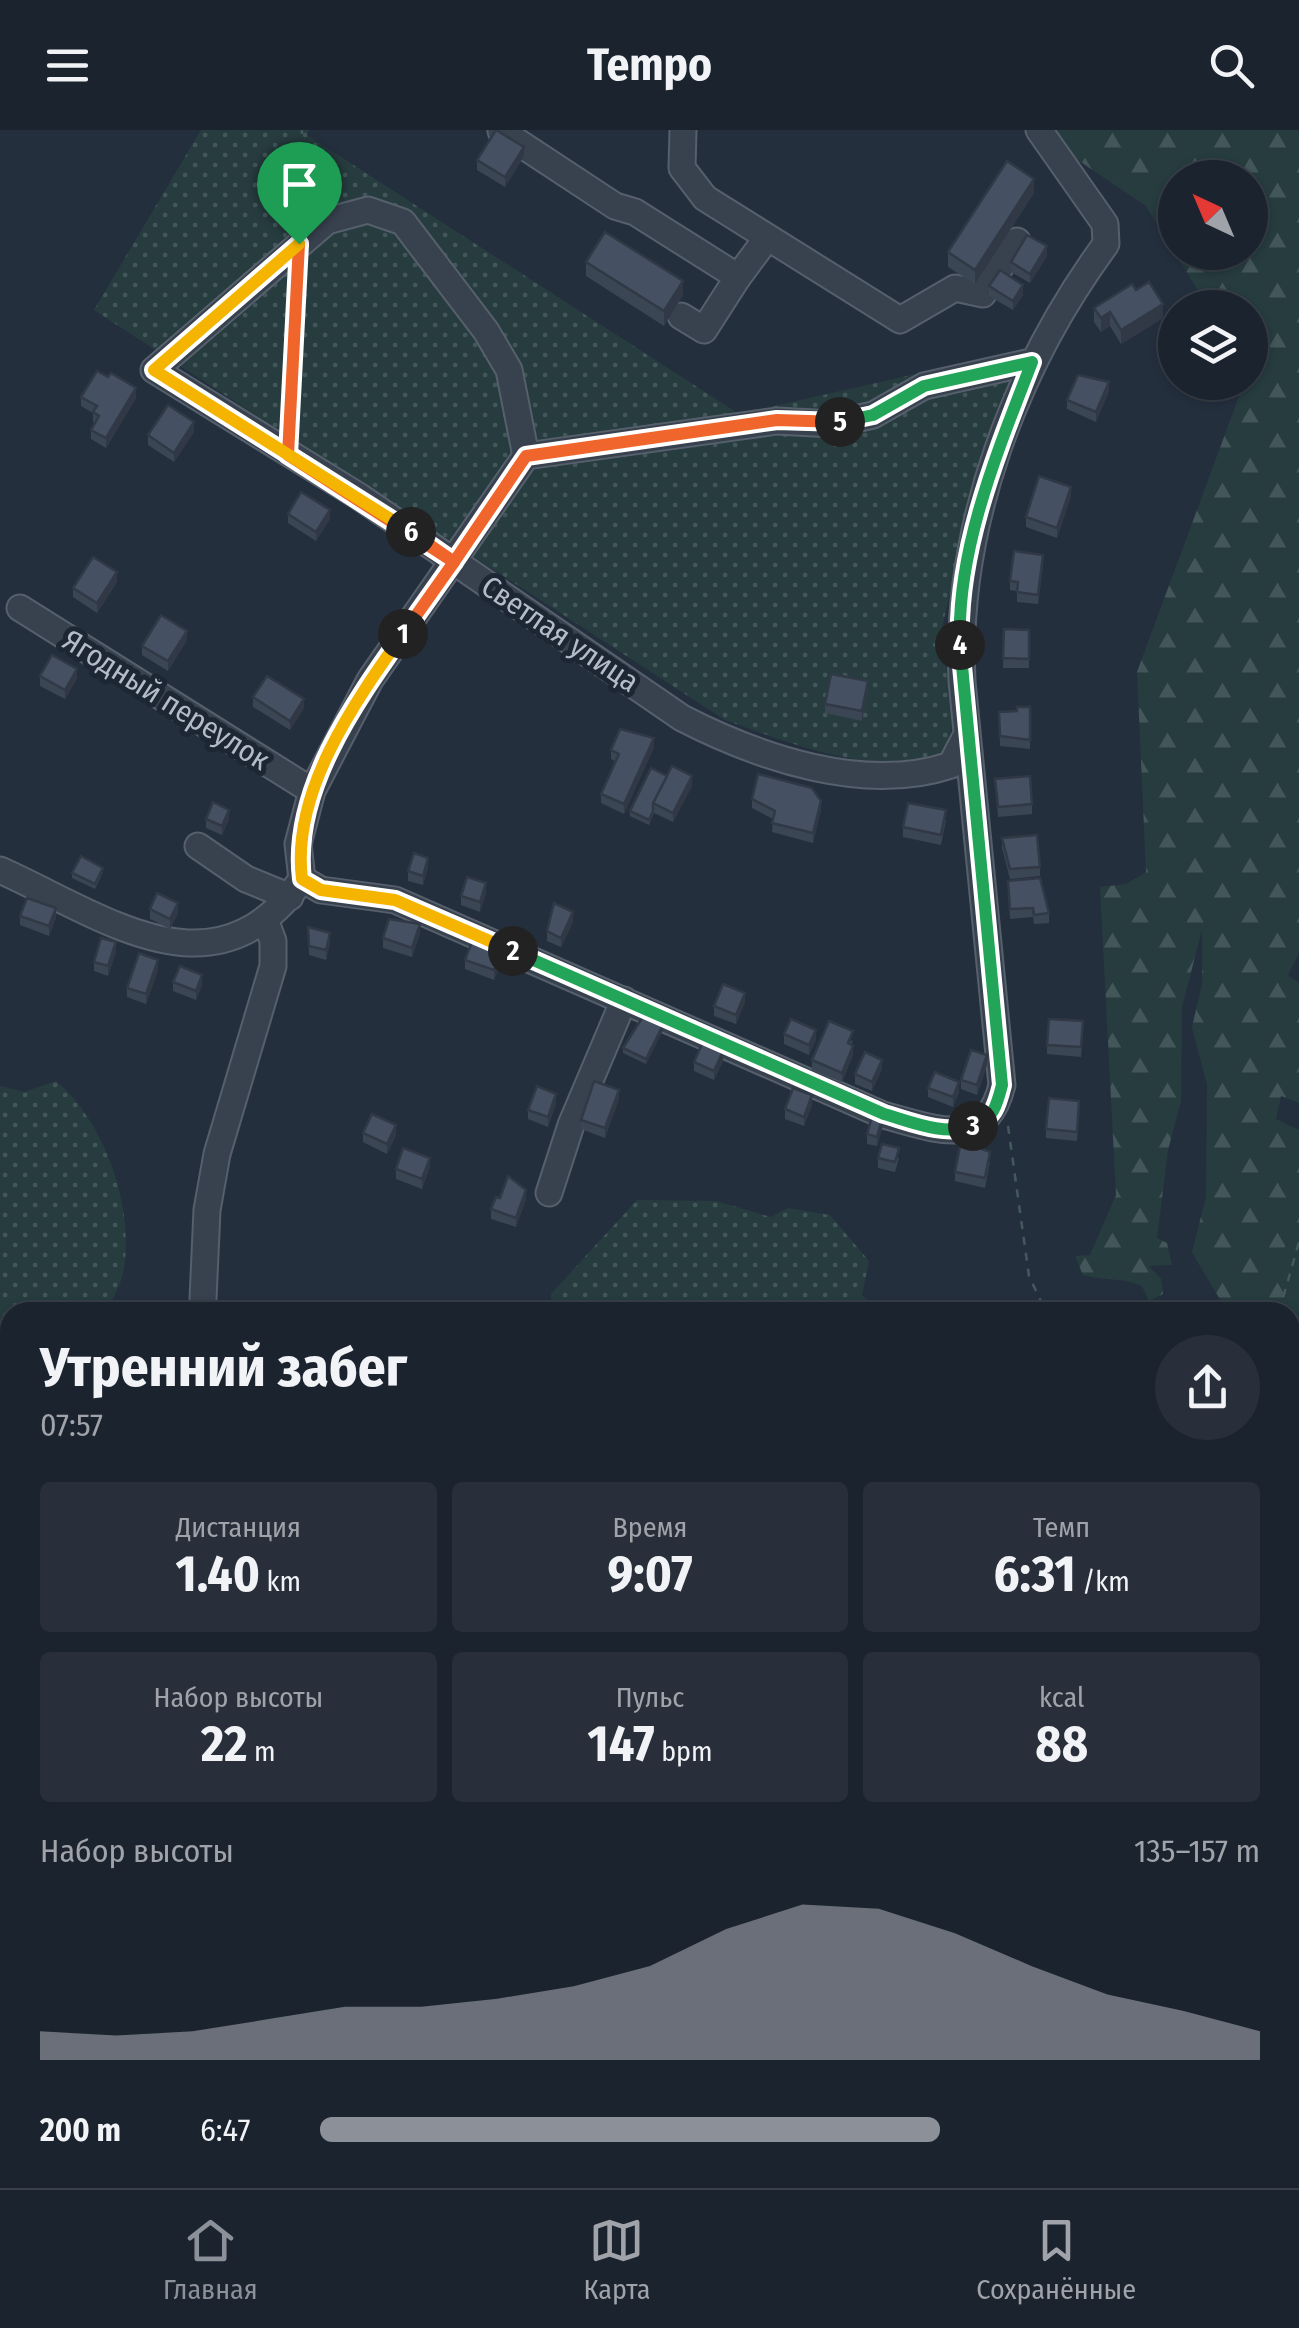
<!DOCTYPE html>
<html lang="ru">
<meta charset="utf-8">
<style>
:root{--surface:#1b232e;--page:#282f3a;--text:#f1f3f6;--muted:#a0a4aa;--line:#39404a;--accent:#8c9099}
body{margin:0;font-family:"Fira Sans Condensed",sans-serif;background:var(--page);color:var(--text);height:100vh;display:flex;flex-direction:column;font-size:38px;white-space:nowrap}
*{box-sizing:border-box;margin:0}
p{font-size:32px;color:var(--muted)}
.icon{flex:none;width:55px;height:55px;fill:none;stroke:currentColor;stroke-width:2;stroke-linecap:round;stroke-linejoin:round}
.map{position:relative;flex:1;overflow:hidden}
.panel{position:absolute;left:0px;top:1172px;width:1300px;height:888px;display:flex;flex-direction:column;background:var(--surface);border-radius:30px 30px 0 0;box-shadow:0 2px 8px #0004,0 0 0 2px var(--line)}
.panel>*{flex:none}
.needle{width:65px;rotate:316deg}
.controls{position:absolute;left:1158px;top:30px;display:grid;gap:20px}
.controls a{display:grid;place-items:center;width:110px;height:110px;border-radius:50%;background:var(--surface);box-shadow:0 2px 8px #0004,0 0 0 2px var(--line);font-size:50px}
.pin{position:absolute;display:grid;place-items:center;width:85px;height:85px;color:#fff;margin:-102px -42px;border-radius:50% 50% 50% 0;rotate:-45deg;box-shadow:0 0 10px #0007}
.pin .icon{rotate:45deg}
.km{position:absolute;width:50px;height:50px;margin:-25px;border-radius:50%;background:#222;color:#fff;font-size:28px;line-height:50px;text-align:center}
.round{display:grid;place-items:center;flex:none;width:105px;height:105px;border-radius:52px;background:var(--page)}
.overview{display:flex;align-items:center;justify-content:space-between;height:170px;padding:0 40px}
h1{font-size:55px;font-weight:700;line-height:75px}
.figures{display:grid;grid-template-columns:repeat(3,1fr);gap:15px;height:170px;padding:10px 40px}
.figures div{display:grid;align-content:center;border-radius:10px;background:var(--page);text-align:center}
.figures b{font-size:50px;font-weight:700}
.figures small{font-size:28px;font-weight:400}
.figures p{font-size:28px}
.chart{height:280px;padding:20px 40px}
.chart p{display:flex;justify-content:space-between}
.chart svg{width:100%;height:180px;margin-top:10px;fill:var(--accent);opacity:.7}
ul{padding:0 40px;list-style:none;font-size:32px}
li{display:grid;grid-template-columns:160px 120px 1fr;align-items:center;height:75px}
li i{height:25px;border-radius:12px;background:var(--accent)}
header{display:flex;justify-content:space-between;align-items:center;height:130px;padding:0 40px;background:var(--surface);font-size:45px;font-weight:700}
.tab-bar{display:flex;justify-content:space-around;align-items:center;height:140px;border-top:2px solid var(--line);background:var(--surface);font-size:28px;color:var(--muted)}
.tab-bar a{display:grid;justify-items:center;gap:5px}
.tab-bar .selected{color:var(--accent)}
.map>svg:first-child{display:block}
.grass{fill:url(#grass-dots)}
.forest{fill:url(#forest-firs);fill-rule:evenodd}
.wetland{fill:url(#wetland-marsh)}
.green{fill:#263c3f}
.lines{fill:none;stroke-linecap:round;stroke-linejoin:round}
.stream{stroke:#394c67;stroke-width:5}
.minor-casing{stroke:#565f6c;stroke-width:29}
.path{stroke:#44595c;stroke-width:2.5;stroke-dasharray:8 8;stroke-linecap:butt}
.minor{stroke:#38414e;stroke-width:25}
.wall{fill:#3b4654}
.shaded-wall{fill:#303945}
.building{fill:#455162;stroke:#303945;stroke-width:2.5}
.split-1-casing{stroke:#fff;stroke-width:20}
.split-2-casing{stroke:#fff;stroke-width:20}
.split-3-casing{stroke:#fff;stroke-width:20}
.split-4-casing{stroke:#fff;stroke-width:20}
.split-5-casing{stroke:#fff;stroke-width:20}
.split-6-casing{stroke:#fff;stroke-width:20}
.split-7-casing{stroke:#fff;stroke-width:20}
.split-1{stroke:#f0652b;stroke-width:12}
.split-2{stroke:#f5b400;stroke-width:12}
.split-3{stroke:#22a559;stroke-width:12}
.split-4{stroke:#22a559;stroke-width:12}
.split-5{stroke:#22a559;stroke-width:12}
.split-6{stroke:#f0652b;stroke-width:12}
.split-7{stroke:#f5b400;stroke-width:12}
.labels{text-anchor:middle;stroke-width:10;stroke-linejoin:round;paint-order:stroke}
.street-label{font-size:30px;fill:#b4bcc9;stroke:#1d2633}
</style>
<header><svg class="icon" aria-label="menu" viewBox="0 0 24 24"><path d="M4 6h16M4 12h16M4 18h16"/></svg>Tempo<svg class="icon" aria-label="search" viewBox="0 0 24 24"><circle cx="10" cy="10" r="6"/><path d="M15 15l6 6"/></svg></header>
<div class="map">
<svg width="1299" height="2058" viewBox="0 0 1299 2058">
<defs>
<pattern id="grass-dots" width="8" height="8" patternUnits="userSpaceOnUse" patternTransform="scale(2.5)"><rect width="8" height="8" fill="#263c3f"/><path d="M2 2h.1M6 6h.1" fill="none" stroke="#435659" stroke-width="1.8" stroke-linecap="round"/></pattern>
<pattern id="forest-firs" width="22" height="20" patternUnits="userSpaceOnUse" patternTransform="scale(2.5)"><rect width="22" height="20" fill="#263c3f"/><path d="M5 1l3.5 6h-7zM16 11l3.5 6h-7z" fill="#435659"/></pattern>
<pattern id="wetland-marsh" width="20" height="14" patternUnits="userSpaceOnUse" patternTransform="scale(2.5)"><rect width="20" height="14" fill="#263c3f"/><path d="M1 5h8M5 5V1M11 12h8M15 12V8" fill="none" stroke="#435659"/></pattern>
</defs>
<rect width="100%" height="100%" fill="#242f3e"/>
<g class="grass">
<path d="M201,0H309L307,5L739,284L1027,219L958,428L942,498L952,597L943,627C868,645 795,615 725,590L94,180Z"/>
<path d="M56,951C104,991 134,1075 124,1138C122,1153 112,1169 107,1182H10V1469L0,1461V956L24,962Z"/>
<path d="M637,1070L716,1071L771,1087L788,1078L830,1085L869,1131L862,1166L886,1182H552L551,1164Z"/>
<path d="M10,1574V1797L0,1792V1594Z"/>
<path d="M10,1965V2050H59L49,2058H0V1976Z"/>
</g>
<g class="forest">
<path d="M1054,0H1299V823L1288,845L1299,853V973L1281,966L1276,989L1299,1000V1099L1290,1101L1296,1138L1279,1182L1225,1178L1192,1122L1206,1067L1207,955L1192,897L1202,854V800L1182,877L1181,971L1168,1020L1157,1108L1167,1113L1172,1135L1149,1136L1161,1149L1163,1164L1149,1171L1142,1156C1123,1147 1103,1151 1083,1145L1075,1126L1090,1125L1116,1065L1100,757L1126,754L1146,742L1137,542L1244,253L1250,252V178L1208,177L1146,76L1060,18ZM1175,48H1250V122H1175Z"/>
<path d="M1290,1235L1299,1240V1744L1290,1739V1691L1296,1685L1298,1663L1290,1657Z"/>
<path d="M133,2050H255L263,2058H121Z"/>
</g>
<path class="wetland" d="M0,1792L10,1797V1965L0,1976Z"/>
<path class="green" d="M1299,1099V1240L1290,1235V1182H1279L1296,1138L1283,1123L1290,1101Z"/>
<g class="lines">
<g class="stream">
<path d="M0,1197L10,1199"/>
<path d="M1290,1468L1299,1469"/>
</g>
<defs>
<g id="minor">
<path d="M683,0L682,38L705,68L900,190L955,158L983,164L1017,111"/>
<path d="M501,1L615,76L635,82L738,147L767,108"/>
<path d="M681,186L704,200L738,147"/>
<path d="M526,326L509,240L486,201L403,92L368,80L327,91L154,240L360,367L682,588C760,628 865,664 951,635L966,606"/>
<path d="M20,478L312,661"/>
<path d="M198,716L246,749L290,767"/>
<path d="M0,740C105,787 216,873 302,749L298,714L312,661L370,550L526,326L777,291L833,294L873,285L924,256L1031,232"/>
<path d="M302,749L321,760L395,770L883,985C933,998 986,1022 1002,955L962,551C955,396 1015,238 1106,114L1105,94L1039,0"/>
<path d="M549,1063L571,995L624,870"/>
<path d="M203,1169L207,1080L217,1024L273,836V811L266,792"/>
<path d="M1290,1938H1299"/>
<path d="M438,2058L447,2050"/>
<path d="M744,2058L750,2050"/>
<path d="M1022,2058L1023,2050"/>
</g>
</defs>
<use href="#minor" class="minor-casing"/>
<g class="path">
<path d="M300,84L302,0"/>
<path d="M289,298L298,146"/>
<path d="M1008,996L1029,1146L1046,1182"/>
<path d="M1279,1182L1299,1112"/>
<path d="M1290,1261L1299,1263"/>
</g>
<use href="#minor" class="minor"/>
</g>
<g class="wall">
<path d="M524,26L505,57L477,40V30Z"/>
<path d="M1034,63L975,154L948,137V122Z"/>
<path d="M1047,126L1030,153L1011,142V132Z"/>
<path d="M586,132L683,165L664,196L586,146Z"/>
<path d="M989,156L1023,165L1013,180L989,166Z"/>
<path d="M1136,160L1163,188L1121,214L1110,196L1101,202L1094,192V178Z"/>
<path d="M1109,261L1096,292L1067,279V270Z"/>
<path d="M81,267L136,268L106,318L91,309V300L95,293L93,292V283L81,276Z"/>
<path d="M194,302L174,332L148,315V305Z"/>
<path d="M1071,366L1057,408L1026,397V387Z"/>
<path d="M288,384L330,389L316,411L288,393Z"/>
<path d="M1043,435L1038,474L1017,472V461L1010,460V451Z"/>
<path d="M117,452L97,483L73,467V458Z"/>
<path d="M1004,499L1029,500V538H1003Z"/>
<path d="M187,510L168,541L142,525V516Z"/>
<path d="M40,546L77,548L65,569L40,556Z"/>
<path d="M868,561L862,591L825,583V574Z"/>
<path d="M253,567L304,578L290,600L253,577Z"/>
<path d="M1030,577V619L1000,616L999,582L1017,581Z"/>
<path d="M654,617L624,684L601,673V664L615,631L611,629V620Z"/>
<path d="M667,646L692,656L673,692L654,683L649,695L630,686V681Z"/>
<path d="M995,649L1032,674V684L998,687Z"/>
<path d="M752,669L821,680L813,713L772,702L773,689L752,678Z"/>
<path d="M206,689H229L222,705L206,698Z"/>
<path d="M946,690L941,715L903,707V697Z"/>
<path d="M1002,708L1040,737V746L1010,749L1002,718Z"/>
<path d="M428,737L423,755L408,751V741Z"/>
<path d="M103,742L95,759L72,748V743Z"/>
<path d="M1008,760L1049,783V793L1034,794L1033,787L1010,789Z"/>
<path d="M486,763L480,782L461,775V766Z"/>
<path d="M150,779L178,783L170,799L150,789Z"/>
<path d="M20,786L56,788L49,806L20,795Z"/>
<path d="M573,792L561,817L547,811V801Z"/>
<path d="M308,797L330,813L326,830L309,825Z"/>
<path d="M420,804L412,827L383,818V808Z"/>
<path d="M116,822L108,846L94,841V832Z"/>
<path d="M502,829L494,850L465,839V830Z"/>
<path d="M158,840L146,874L127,867V858Z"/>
<path d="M173,852L202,855L196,870L173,861Z"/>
<path d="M745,872L736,894L714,886V876Z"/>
<path d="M665,896L646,934L623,923V918Z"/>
<path d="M1083,901L1081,927L1047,924V915Z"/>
<path d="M784,904L816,910L809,925L784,914Z"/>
<path d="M853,910L851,915L853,925L842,952L812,940V930Z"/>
<path d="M723,931L714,950L694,941V932Z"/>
<path d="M987,935L977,965L961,959V950Z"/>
<path d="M882,939L872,961L855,954V944Z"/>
<path d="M928,958L959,962L953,977L928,967Z"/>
<path d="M619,969L605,1008L581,999V990Z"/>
<path d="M556,973L548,997L528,989V980Z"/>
<path d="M812,975L804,996L785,989V979Z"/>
<path d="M1079,981L1077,1011L1046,1008V999Z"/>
<path d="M882,999L877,1016L867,1014V1004Z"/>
<path d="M363,1003L396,1005L387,1024L363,1012Z"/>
<path d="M878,1028H899L895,1042L878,1038Z"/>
<path d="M990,1032L985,1058L955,1051V1042Z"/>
<path d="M430,1037L422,1059L396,1049V1039Z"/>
<path d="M500,1068L526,1069L516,1097L491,1089V1079Z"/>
<path d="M957,2050H994L993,2058L957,2054Z"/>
<path d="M1135,2050H1174L1173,2057L1135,2052Z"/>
<path d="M1231,2050H1271L1270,2058H1245L1231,2056Z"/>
</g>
<g class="shaded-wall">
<path d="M524,17V26L505,57V47Z"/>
<path d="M1034,49V63L975,154V140Z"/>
<path d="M1047,116V126L1030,153V144Z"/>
<path d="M683,151V165L664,196V181Z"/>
<path d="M1023,155V165L1013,180V171Z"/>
<path d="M1163,174V188L1121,214V200Z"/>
<path d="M1110,182V196L1101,202V188Z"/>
<path d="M1109,252V261L1096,292V282Z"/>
<path d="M136,258V268L106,318V308Z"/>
<path d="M194,292V302L174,332V323Z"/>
<path d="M1071,357V366L1057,408V398Z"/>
<path d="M330,380V389L316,411V402Z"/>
<path d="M117,442V452L97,483V473Z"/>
<path d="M187,501V510L168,541V531Z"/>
<path d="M77,539V548L65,569V560Z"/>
<path d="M868,551V561L862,591V581Z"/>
<path d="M304,569V578L290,600V591Z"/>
<path d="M654,608V617L624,684V674Z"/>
<path d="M692,646V656L673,692V683Z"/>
<path d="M821,671V680L813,713V703Z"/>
<path d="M229,680V689L222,705V696Z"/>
<path d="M428,728V737L423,755V746Z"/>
<path d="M486,753V763L480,782V772Z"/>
<path d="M178,773V783L170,799V789Z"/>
<path d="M56,778V788L49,806V796Z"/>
<path d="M573,782V792L561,817V808Z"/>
<path d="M420,794V804L412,827V818Z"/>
<path d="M330,803V813L326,830V820Z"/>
<path d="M116,812V822L108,846V836Z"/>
<path d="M502,820V829L494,850V840Z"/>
<path d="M158,830V840L146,874V864Z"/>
<path d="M202,845V855L196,870V861Z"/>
<path d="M745,863V872L736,894V885Z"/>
<path d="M665,891V896L646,934V929Z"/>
<path d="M816,900V910L809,925V915Z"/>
<path d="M853,916V925L842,952V943Z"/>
<path d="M723,921V931L714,950V941Z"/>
<path d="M987,925V935L977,965V955Z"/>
<path d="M882,930V939L872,961V952Z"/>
<path d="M959,952V962L953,977V967Z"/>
<path d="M619,960V969L605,1008V998Z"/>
<path d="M556,964V973L548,997V987Z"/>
<path d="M812,965V975L804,996V987Z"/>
<path d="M882,989V999L877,1016V1007Z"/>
<path d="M396,995V1005L387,1024V1014Z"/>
<path d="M430,1028V1037L422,1059V1049Z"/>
<path d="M526,1060V1069L516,1097V1088Z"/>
</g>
<g class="building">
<path d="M496,0L524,17L505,47L477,30Z"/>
<path d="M1007,31L1034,49L975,140L948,122Z"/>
<path d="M605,102L683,151L664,181L586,132Z"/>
<path d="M1027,105L1047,116L1030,144L1011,132Z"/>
<path d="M1000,140L1023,155L1013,171L989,156Z"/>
<path d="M1149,152L1163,174L1121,200L1110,182L1101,188L1094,178L1132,154L1136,160Z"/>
<path d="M97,241L108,247L111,243L136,258L106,308L91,300L99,286L93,282L97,276L81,267Z"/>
<path d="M1078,245L1109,252L1096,282L1067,270Z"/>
<path d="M168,275L194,292L174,323L148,305Z"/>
<path d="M1039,346L1071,357L1057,398L1026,387Z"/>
<path d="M301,362L330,380L316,402L288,384Z"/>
<path d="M1014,421L1043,425L1038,465L1017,462L1018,452L1010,451Z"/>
<path d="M93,427L117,442L97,473L73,458Z"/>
<path d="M161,485L187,501L168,531L142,516Z"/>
<path d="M1004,499L1029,500V529L1003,528Z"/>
<path d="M52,525L77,539L65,560L40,546Z"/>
<path d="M831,544L868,551L862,581L825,574Z"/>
<path d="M267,546L304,569L290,591L253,567Z"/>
<path d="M1017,577H1030V610L1000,606L999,582L1017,581Z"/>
<path d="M620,599L654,608L624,674L601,664L619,624L611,620Z"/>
<path d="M672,636L692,646L673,683L653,673Z"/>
<path d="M651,638L667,646L653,673V681L649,690L630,681Z"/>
<path d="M758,644L812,658L821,671L813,703L772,693L775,681L752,669Z"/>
<path d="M1030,646L1032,674L998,677L995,649Z"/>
<path d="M213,672L229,680L222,696L206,689Z"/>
<path d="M908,673L946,680L941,705L903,697Z"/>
<path d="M1037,705L1040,737L1010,739L1002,708Z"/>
<path d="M414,723L428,728L423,746L408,741Z"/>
<path d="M81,726L103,738L95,754L72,743Z"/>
<path d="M467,747L486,753L480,772L461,766Z"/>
<path d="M1040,748L1049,783L1034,785L1033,778L1010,779L1008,751Z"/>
<path d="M157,763L178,773L170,789L150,779Z"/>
<path d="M27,768L56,778L49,796L20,786Z"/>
<path d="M554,773L573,782L561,808L547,801Z"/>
<path d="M389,789L420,794L412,818L383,808Z"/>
<path d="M308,797L330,803L326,820L309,816Z"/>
<path d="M101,808L116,812L108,836L94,832Z"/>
<path d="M473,809L502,820L494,840L465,830Z"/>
<path d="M139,823L158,830L146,864L127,858Z"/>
<path d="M180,836L202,845L196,861L173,852Z"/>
<path d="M723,854L745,863L736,885L714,876Z"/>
<path d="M646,882L665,891L646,929L623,918Z"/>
<path d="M791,889L816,900L809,915L784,904Z"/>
<path d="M1049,889L1083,891L1081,917L1047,915Z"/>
<path d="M829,891L853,901L848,913L853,916L842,943L812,930Z"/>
<path d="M703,912L723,921L714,941L694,932Z"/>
<path d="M971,920L987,925L977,955L961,950Z"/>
<path d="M865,922L882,930L872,952L855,944Z"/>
<path d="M935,942L959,952L953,967L928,958Z"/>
<path d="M594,951L619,960L605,998L581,990Z"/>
<path d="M537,956L556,964L548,987L528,980Z"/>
<path d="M793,958L812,965L804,987L785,979Z"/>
<path d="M1049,968L1079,971L1077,1002L1046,999Z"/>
<path d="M372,984L396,995L387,1014L363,1003Z"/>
<path d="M872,987L882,989L877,1007L867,1004Z"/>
<path d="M961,1011L990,1022L985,1048L955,1042Z"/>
<path d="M882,1014L899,1018L895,1032L878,1028Z"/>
<path d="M403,1018L430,1028L422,1049L396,1039Z"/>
<path d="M508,1046L526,1060L516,1088L491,1079L496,1067L500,1068Z"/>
<path d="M577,2050H614L613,2058H576Z"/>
</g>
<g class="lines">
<defs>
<path id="split-1" d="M299,114L288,325L454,432L403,504"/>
<path id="split-2" d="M403,504C354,573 291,662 302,749L321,760L395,770L513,821"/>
<path id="split-3" d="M513,821L884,984C912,992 944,1006 973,996"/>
<path id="split-4" d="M960,515L1002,955C997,975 993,990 973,996"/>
<path id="split-5" d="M840,292L873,285L924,256L1032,232C998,320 956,420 960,515"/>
<path id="split-6" d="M411,402L454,432L526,326L777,290L840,292"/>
<path id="split-7" d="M299,114L154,240L411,402"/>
</defs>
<use href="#split-1" class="split-1-casing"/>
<use href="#split-2" class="split-2-casing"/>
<use href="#split-3" class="split-3-casing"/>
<use href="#split-4" class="split-4-casing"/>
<use href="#split-5" class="split-5-casing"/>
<use href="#split-6" class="split-6-casing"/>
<use href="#split-7" class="split-7-casing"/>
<use href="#split-1" class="split-1"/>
<use href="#split-2" class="split-2"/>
<use href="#split-3" class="split-3"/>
<use href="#split-4" class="split-4"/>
<use href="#split-5" class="split-5"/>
<use href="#split-6" class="split-6"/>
<use href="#split-7" class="split-7"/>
</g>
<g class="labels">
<g class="street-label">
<text transform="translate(560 504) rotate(34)" y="10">Светлая улица</text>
<text transform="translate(166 570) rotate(32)" y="10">Ягодный переулок</text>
</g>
</g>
</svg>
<div class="controls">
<a><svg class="needle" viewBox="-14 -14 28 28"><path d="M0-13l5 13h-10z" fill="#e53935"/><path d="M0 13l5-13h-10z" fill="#a0a4aa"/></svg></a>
<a><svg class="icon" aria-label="layers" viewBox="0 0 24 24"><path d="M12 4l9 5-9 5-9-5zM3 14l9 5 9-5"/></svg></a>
</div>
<div class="pin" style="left:299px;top:114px;background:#1e9e55"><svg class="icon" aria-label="arrive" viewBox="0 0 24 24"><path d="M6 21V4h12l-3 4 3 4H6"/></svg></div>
<b class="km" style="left:403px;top:504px">1</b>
<b class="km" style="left:513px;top:821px">2</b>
<b class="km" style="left:973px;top:996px">3</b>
<b class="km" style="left:960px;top:515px">4</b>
<b class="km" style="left:840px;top:292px">5</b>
<b class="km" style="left:411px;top:402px">6</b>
<section class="panel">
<div class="overview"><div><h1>Утренний забег</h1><p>07:57</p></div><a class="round"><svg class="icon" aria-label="share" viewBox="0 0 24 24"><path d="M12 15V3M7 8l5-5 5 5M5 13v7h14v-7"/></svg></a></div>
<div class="figures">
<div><p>Дистанция</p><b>1.40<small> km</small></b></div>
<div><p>Время</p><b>9:07</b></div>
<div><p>Темп</p><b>6:31<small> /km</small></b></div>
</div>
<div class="figures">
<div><p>Набор высоты</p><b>22<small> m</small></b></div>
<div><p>Пульс</p><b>147<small> bpm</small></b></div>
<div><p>kcal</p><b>88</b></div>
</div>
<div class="chart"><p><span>Набор высоты</span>135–157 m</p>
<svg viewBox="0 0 160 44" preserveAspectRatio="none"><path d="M0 44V37L10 38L20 37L30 34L40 31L50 31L60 29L70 26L80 21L90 12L100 6L110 7L120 13L130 21L140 28L150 32L160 37V44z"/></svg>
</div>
<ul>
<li><b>200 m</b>6:47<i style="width:66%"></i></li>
</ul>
</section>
</div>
<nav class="tab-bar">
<a class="selected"><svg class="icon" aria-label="home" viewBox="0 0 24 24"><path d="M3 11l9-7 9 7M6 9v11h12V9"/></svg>Главная</a>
<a><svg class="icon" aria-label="map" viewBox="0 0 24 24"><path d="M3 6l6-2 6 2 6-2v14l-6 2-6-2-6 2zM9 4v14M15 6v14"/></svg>Карта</a>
<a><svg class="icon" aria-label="saved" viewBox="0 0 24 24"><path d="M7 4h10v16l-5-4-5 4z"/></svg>Сохранённые</a>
</nav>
